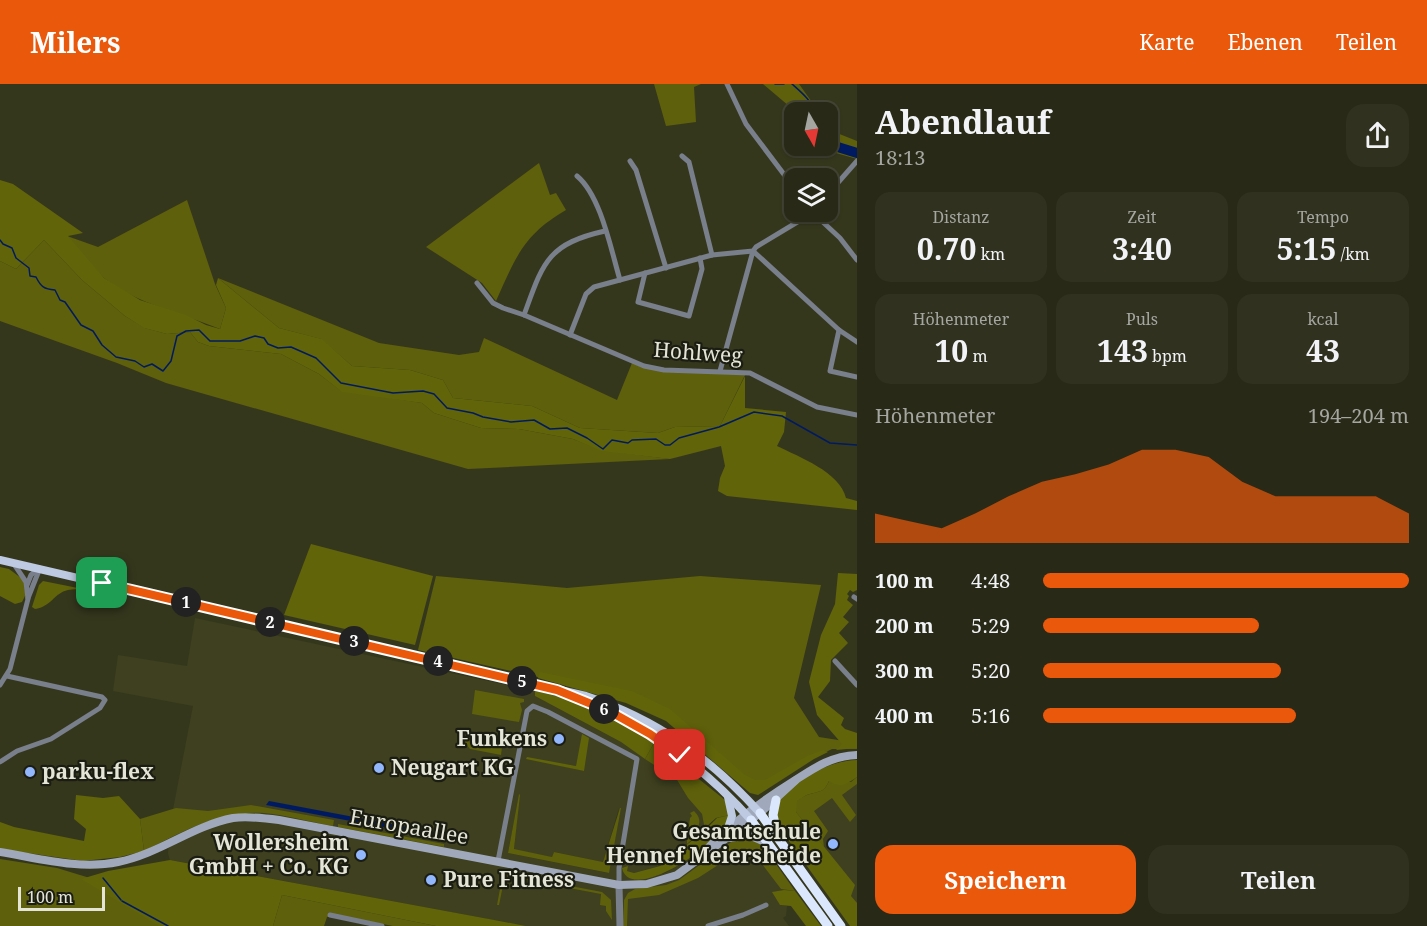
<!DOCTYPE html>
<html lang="de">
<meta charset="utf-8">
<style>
:root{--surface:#282916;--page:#30311f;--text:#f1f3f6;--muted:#a5a6a1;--line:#444535;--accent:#ea580c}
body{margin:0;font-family:"Noto Serif",serif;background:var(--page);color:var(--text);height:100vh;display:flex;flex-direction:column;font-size:22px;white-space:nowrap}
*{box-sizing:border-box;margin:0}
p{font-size:20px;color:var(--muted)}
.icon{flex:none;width:33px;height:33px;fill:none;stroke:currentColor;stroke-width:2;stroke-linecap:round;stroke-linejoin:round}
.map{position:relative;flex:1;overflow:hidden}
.drawer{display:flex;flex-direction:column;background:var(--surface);width:570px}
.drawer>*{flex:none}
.needle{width:39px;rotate:171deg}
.buttons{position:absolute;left:784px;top:18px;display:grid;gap:12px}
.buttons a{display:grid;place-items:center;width:54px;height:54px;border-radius:12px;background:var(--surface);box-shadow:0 2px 4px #0004,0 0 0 2px var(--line);font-size:30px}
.scale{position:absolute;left:18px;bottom:15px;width:87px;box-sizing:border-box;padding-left:6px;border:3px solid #e4e5d6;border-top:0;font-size:16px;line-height:21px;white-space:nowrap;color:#e4e5d6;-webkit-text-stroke:4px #1c1d12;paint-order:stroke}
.pin{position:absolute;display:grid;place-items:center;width:51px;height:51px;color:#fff;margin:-26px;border-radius:12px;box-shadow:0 3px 9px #0006}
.km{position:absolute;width:30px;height:30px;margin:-15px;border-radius:50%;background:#222;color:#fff;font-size:16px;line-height:30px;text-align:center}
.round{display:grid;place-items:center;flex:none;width:63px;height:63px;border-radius:18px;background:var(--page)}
.head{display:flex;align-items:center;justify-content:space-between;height:102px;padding:0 18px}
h1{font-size:33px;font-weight:700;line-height:45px}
.stats{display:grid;grid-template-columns:repeat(3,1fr);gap:9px;height:102px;padding:6px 18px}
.stats div{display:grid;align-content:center;border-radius:15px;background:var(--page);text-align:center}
.stats b{font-size:30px;font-weight:700}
.stats small{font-size:16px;font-weight:400}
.stats p{font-size:16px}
.chart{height:168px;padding:12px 18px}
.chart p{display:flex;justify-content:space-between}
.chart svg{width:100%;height:108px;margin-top:6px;fill:var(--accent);opacity:.7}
.cta{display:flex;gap:12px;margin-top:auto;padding:12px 18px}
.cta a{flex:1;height:69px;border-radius:18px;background:var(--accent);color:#fff;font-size:24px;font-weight:700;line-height:69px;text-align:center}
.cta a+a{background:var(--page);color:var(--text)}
ul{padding:0 18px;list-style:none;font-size:20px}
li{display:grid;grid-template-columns:96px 72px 1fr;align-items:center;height:45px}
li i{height:15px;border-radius:8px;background:var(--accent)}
header{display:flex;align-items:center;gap:36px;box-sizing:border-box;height:84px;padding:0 30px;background:var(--accent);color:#fff}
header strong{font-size:28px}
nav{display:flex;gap:33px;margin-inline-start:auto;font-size:21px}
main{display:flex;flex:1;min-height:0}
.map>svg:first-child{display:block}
.built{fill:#3e401f;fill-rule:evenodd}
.green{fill:#5e600b}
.forest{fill:#616409}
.water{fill:#001a61}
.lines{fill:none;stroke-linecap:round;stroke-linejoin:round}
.stream{stroke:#001a61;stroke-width:1.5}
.river{stroke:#001a61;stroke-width:10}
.minor{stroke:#797f8b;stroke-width:5}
.tertiary{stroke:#797f8b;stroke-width:7}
.secondary{stroke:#a0a9bb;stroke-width:8}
.primary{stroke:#bdcae1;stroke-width:8}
.motorway{stroke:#dbe7fd;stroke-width:9}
.route-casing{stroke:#fff;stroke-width:12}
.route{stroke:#ea580c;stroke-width:8}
.poi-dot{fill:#93b7fd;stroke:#1c1d12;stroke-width:2}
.labels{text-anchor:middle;stroke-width:4.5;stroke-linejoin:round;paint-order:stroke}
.street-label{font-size:21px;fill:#e4e5d6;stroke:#1c1d12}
.poi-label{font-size:21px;font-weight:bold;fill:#e4e5d6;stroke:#1c1d12;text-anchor:end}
</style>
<header>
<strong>Milers</strong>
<nav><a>Karte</a><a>Ebenen</a><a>Teilen</a></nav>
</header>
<main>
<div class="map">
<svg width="857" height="842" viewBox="0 0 857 842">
<rect width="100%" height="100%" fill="#35371d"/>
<g class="built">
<path d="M195,534L535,607V612L621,658L677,696L688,714L702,730L704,741L700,747L687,752V760L660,782L634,789L627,787L624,783L622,785L636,796L646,795L665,789L686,777L710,758L725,716L768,768L795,807H789L780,821L787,822L786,832L783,834L789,842H526L170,776L168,770L170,741L193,622L113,607L118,571L187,582ZM583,650L584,687L527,674L576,682ZM519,711L514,766L552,773L554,768L603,778L619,724L608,789L508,769Z"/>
<path d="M857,683V827L792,722Z"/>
</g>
<g class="green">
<path d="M654,0H701L694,3L696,38L666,42Z"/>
<path d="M763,0H799L819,28H795V33L789,22Z"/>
<path d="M828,41L832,47L857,57V75L811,62H828Z"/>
<path d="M539,79L550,111L556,109L566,126C523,151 516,173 496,217L482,199L426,163Z"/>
<path d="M187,116L215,200L226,224L220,245C183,230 135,219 104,194C90,183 79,165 67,152L98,163Z"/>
<path d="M44,156L82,196L125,232L145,244L167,250L190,248L198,258L209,262L281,270L319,290L340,306L422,319L434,329L481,344L519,345L573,355L601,366L670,375L468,385L166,299L117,279L0,237V177L16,185Z"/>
<path d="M218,194L379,259L459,271L479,268L484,254L617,316L632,279L644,284L746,289L720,342L675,343L658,349L580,344L532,322L453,314L443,296L410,286L352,282L321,255L279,244Z"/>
<path d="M436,492L567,504L700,492L821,501L794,614L819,653L857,659V665H832L754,704L648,618L418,566Z"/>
<path d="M475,606L524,615V618L520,619L522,626L519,638L472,630Z"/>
<path d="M470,652L503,655L501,671L470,665L463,656Z"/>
<path d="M654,659L725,716L730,731L716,734L687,760V752L694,751L700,747L704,741L702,730L688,714L677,696L645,675Z"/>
<path d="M857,693V700L842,711L856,731L850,738L832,714L814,727L828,747L823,755L824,763L796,728V717C800,715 805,711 810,710C821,707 824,708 829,697L851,698Z"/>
<path d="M519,710L520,711L514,765L552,773L554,768L603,778L620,724H621L609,789L508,769Z"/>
<path d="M251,721L334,736L333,742C310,738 286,731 264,729C220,726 182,748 144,767L140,735L176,724L208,727Z"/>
<path d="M694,727C700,733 701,738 697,745L688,748L690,734L692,732L690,729Z"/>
<path d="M338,740L444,760V763L338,743Z"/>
<path d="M751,753L761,759L795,807L781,805L752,767L743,765L698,794L659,811L628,815L627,842H623L624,816L628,809L635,805L666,801L679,796L734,756Z"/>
<path d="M0,775L57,784L126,805L198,842H0Z"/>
<path d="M503,789L602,808L611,816L612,836L606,827V822L600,821L601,810L505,792L499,821H497Z"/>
<path d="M282,811L436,842H393L331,830L329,833H327L324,842H273Z"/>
</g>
<g class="forest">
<path d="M0,96L13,100L83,149L68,152L104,194L140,216L186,231L206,241L220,245L226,224L216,201L218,194L279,244L322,255L352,282L410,286L443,296L453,314L532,322L580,344L658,349L675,343L720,342L745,292V324L786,328L784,348L777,362C799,373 840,388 846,414L857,417V426L727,412L718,407L720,394L725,382L721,362L670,375L601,367L573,355L519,345L481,344L434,329L422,319L342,308L319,290L281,270L209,262L198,258L190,248L167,250L144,244L125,232L82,196L44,156L16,185L0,177Z"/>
<path d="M311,460L433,492L415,561L284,531Z"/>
<path d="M0,483L9,485L25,497V512L22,518L15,520L0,512Z"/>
<path d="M838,489L857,490V506L853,508L850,506L847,510L849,512L847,516L853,521L843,533L849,538L839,549L848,559L831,576L830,597L818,613L844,634L841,641L845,645L857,649V664L836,666L842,660L817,631L809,598L821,551L835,520Z"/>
<path d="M43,497L83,505L92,504C84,507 76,504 68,506C54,509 51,523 35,525L32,523L39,501Z"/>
<path d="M540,588L632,607L670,625L745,691L755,696H765L807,672L823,666L828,668L814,675L758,711L750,709L666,637L626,619L538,594Z"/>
<path d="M535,607C585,618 612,630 654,659L645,675L621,658L535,612Z"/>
<path d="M582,650L589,654L584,687L526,675L527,673L576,682Z"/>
<path d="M857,676V693C846,700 841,705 829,697C824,708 821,707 810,710C805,711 801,715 797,717L796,728L855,801L851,812L857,819V842H850L781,746C778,739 773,732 776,724C783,698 832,676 857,676Z"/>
<path d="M76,711L103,714L119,712L140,735L144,767L120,773L83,777L0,765V738L14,743L84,757L86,745L74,735Z"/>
<path d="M730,731C726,758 630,822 622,784L628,782L627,787L634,789L660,782L704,747L717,734Z"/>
<path d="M170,776L489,835L526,842H436L282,811L273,842H159L81,795L108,787Z"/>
<path d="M784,806L795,807L821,842H806L791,822L780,821L772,808Z"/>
</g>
<path class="water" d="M269,717L455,752L457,753L456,754L377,742L266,721Z"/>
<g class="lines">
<g class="stream">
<path d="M775,0H784"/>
<path d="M792,0C801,8 812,17 815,28"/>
<path d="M795,48V50"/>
<path d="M0,156L3,160L12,164L16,174L29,184L30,192L36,193C41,203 44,205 55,206L60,216L65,218L81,241L93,247L102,261L116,273L135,277L144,283L152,280L163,287L171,277L177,252L186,247L199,246L210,257H240L255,252L264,254L268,260L278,264L291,263L316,274L341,299L393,309L423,307L434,310L447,324L473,329L483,333L511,338L534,336L550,345L567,344L587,354L603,365L612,356L628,359L632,356L656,355L665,361H670L679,354L719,343L754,328L782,332L830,359L857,361"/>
<path d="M103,794L121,816"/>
<path d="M122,817L168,842"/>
</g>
<path class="river" d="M828,60L857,69"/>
<g class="minor">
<path d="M727,0L746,40L795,105"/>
<path d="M682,72L689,78L712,171"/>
<path d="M630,77L636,86L666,184"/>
<path d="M577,92C601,112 611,166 620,196"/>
<path d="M828,110L857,77"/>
<path d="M812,128L840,154L857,176"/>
<path d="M645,189L638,218L689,232L702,185L700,174"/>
<path d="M477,199L493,219L503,224L524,231L644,282L664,286L750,289L817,323L857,331"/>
<path d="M524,231C543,179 547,160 605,147"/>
<path d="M839,246L830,287L857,293"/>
<path d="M570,251L586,210L594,203L712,171L753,167L756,163L814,128"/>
<path d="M720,287L753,167L839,246L857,258"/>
<path d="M27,501L31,491L38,485"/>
<path d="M854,513L857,515"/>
<path d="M28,514L40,484"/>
<path d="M835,577L857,601"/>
<path d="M0,601L10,585L28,515L26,498L14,480"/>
<path d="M0,678L17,667L51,655L100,624L105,616L102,613L7,592"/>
<path d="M498,777L527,627L533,622L548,628L637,675L619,784V801"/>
<path d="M330,831L382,842"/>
<path d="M708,842L743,831L766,821"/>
</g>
<path class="tertiary" d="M619,801L620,842"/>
<g class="secondary">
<path d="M730,754L749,751L767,759"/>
<path d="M706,766C732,738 762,717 794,697C814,684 831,672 857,671"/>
<path d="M0,768C38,774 79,786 118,778C159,770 192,742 233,734C249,732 264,734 279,736L619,801L647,800L677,791L760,729L796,696"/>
</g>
<g class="primary">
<path d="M0,476L586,612C657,635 710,674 760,729"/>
<path d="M586,617C649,643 706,685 751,736"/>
<path d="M728,713L732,732L728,744"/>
</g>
<g class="motorway">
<path d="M776,716L773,731L777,748"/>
<path d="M760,729L841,842"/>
<path d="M751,736L828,842"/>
</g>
</g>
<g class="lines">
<defs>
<path id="route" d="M102,499L557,606L611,628L650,650L680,671"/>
</defs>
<use href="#route" class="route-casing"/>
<use href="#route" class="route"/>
</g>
<g class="poi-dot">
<circle cx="559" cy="655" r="6"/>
<circle cx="379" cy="684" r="6"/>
<circle cx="30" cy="688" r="6"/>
<circle cx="833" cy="760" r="6"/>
<circle cx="361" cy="771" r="6"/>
<circle cx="431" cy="796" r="6"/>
</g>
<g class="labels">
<g class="street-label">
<text transform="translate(698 269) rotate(4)" y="7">Hohlweg</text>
<text transform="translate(409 743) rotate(10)" y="7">Europaallee</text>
</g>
<g class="poi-label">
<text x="547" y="662">Funkens</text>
<text x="391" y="691" text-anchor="start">Neugart KG</text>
<text x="42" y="695" text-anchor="start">parku-flex</text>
<text x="821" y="755">Gesamtschule<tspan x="821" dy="24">Hennef Meiersheide</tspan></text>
<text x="349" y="766">Wollersheim<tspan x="349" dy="24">GmbH + Co. KG</tspan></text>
<text x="443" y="803" text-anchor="start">Pure Fitness</text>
</g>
</g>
</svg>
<div class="buttons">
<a><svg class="needle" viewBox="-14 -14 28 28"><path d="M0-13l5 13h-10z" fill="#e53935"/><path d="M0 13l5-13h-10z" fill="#a5a6a1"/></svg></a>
<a><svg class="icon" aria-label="layers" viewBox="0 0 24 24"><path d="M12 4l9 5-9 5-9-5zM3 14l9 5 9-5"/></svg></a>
</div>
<div class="scale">100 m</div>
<div class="pin" style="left:102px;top:499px;background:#1e9e55"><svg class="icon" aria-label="arrive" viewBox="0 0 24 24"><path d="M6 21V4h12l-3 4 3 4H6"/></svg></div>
<div class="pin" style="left:680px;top:671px;background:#d93025"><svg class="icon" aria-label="check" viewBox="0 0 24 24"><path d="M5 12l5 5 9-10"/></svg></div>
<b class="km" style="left:186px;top:518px">1</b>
<b class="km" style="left:270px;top:538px">2</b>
<b class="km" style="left:354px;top:557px">3</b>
<b class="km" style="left:438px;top:577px">4</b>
<b class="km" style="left:522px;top:597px">5</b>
<b class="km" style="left:604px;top:625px">6</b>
</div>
<section class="drawer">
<div class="head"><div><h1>Abendlauf</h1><p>18:13</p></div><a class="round"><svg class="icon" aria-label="share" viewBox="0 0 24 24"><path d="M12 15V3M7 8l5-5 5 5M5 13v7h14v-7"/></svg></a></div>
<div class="stats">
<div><p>Distanz</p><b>0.70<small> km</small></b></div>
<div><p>Zeit</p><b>3:40</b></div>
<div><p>Tempo</p><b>5:15<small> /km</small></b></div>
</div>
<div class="stats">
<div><p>Höhenmeter</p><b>10<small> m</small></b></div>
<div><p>Puls</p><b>143<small> bpm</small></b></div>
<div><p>kcal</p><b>43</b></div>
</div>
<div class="chart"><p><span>Höhenmeter</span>194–204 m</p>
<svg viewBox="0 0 160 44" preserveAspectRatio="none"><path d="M0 44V32L10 35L20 38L30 32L40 25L50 19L60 16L70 12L80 6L90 6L100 9L110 19L120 25L130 25L140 25L150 25L160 32V44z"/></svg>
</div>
<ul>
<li><b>100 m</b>4:48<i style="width:100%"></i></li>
<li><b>200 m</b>5:29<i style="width:59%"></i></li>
<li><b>300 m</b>5:20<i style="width:65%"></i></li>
<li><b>400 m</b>5:16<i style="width:69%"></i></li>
</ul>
<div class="cta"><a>Speichern</a><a>Teilen</a></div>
</section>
</main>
